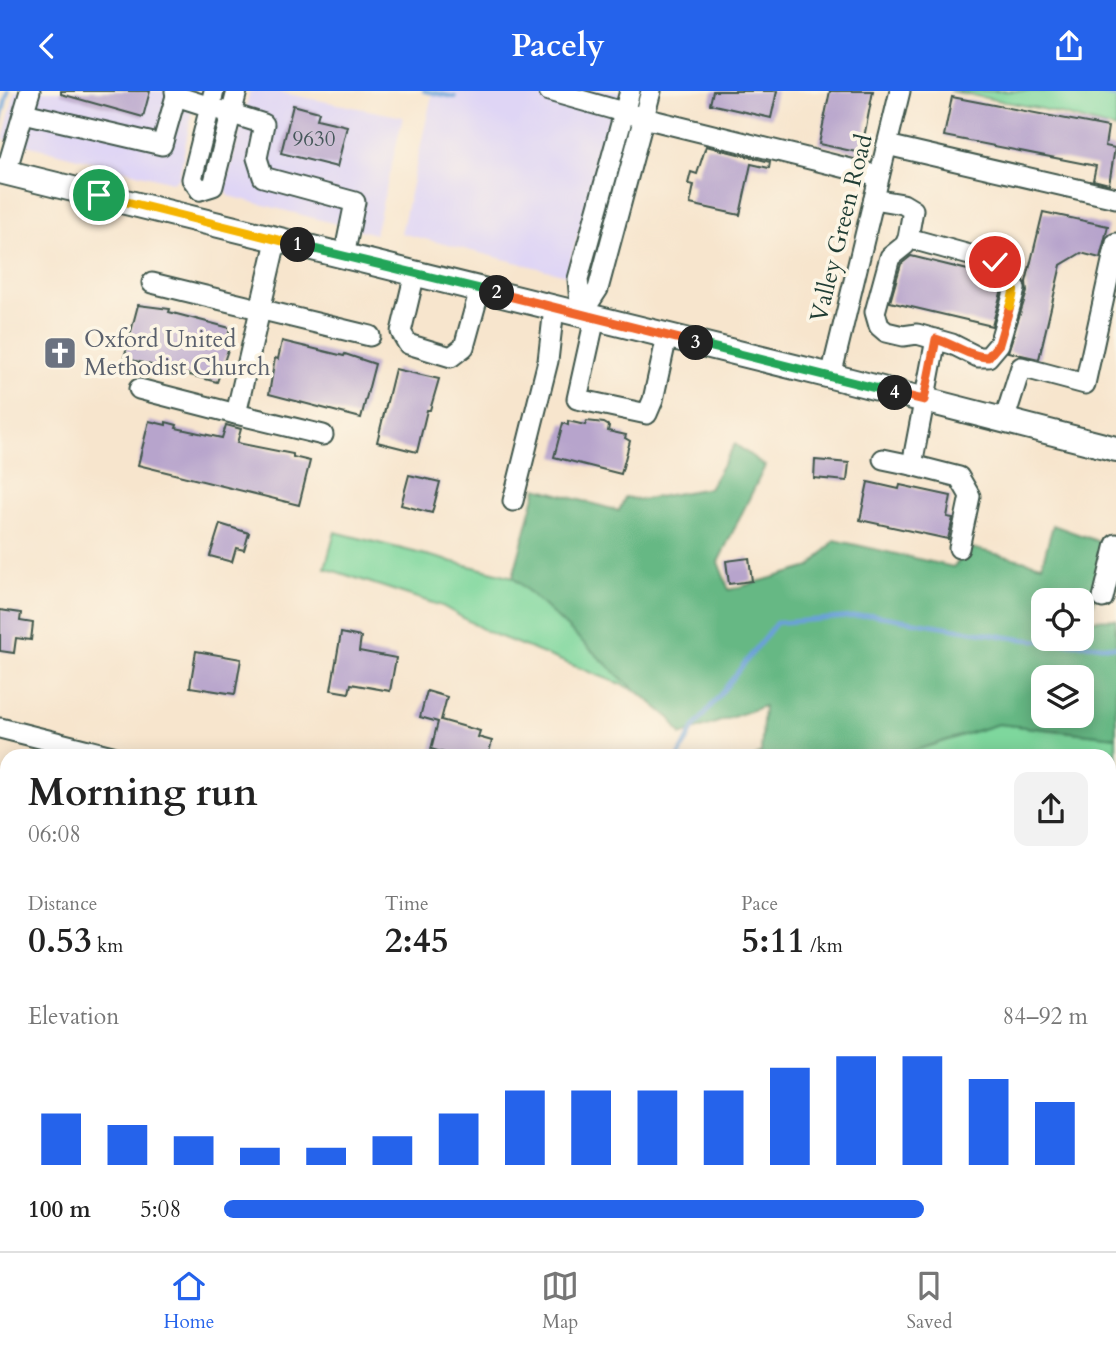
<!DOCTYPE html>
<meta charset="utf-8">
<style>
:root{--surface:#fff;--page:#f2f2f2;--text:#222;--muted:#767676;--line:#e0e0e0;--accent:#2563eb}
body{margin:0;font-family:Cardo,serif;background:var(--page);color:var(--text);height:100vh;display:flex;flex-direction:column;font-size:26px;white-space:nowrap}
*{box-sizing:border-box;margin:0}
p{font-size:23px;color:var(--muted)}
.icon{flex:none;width:38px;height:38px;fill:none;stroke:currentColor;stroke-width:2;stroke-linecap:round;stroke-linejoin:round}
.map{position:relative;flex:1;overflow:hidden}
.sheet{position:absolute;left:0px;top:658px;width:1116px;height:502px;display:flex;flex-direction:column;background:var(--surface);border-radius:21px 21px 0 0;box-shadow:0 4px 18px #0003}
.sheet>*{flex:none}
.tools{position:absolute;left:1031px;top:497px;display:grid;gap:14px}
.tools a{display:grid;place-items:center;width:63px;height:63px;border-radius:14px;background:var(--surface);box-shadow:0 4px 18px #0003;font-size:35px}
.pin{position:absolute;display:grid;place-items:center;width:60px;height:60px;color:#fff;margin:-30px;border:4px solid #fff;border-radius:50%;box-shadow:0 2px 7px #0007}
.km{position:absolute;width:35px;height:35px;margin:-18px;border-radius:50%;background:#222;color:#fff;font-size:19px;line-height:35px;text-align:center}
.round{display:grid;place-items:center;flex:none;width:74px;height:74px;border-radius:14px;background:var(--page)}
.head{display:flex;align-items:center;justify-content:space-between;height:119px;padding:0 28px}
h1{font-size:38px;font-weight:600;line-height:52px}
.stats{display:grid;grid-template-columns:repeat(3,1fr);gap:10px;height:119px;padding:7px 28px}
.stats div{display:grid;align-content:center}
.stats b{font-size:35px;font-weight:600}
.stats small{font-size:19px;font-weight:400}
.stats p{font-size:19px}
.chart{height:196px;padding:14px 28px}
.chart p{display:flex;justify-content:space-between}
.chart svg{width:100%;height:126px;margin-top:7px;stroke:var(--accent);stroke-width:6}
ul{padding:0 28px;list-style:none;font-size:23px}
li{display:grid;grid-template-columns:112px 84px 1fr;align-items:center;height:52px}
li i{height:18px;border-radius:9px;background:var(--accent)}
header{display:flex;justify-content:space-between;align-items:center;height:91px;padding:0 28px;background:var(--accent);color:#fff;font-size:32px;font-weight:600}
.tab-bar{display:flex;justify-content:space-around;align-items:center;height:98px;border-top:2px solid var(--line);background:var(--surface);font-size:19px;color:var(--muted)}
.tab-bar a{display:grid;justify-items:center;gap:4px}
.tab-bar .selected{color:var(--accent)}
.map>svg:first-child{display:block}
.built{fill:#dfd5f5}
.green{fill:#7ed79d;stroke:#4e8a68;stroke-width:2}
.forest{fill:#66b884;stroke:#427a5c;stroke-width:2;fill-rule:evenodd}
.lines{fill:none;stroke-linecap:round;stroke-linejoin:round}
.stream{stroke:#6ba1d8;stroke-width:4.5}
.building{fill:#b7a4cc}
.minor-casing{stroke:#3f564b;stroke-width:23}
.major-casing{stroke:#3f564b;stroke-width:28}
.minor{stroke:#fff;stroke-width:19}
.major{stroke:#fff;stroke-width:24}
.split-1-casing{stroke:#fff;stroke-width:14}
.split-2-casing{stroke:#fff;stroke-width:14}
.split-3-casing{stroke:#fff;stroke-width:14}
.split-4-casing{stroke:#fff;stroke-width:14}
.split-5-casing{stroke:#fff;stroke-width:14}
.split-6-casing{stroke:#fff;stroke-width:14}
.split-1{stroke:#f5b400;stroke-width:9}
.split-2{stroke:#22a559;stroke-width:9}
.split-3{stroke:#f0652b;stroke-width:9}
.split-4{stroke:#22a559;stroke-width:9}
.split-5{stroke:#f0652b;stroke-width:9}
.split-6{stroke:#f5b400;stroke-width:9}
.labels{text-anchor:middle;stroke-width:7;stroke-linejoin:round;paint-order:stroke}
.number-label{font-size:21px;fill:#45575a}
.street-label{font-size:24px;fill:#1f3d34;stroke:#fcf5e5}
.worship-label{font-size:24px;fill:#5b616d;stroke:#fcf5e5;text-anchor:start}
</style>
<header><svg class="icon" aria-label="back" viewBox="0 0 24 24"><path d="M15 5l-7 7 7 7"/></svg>Pacely<svg class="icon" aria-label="share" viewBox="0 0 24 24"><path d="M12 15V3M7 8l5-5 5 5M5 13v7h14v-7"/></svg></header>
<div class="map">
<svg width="1116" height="1160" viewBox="0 0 1116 1160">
<rect width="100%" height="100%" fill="#fcf5e5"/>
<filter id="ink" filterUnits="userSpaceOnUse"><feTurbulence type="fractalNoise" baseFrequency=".0143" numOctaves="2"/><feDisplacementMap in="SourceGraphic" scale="14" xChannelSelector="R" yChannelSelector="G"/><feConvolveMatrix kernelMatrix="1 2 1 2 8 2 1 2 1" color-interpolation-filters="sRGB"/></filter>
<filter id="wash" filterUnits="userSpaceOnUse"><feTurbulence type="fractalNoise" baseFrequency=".00686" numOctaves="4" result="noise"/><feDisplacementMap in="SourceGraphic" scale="28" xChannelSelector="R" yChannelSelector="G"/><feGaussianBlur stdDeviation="1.57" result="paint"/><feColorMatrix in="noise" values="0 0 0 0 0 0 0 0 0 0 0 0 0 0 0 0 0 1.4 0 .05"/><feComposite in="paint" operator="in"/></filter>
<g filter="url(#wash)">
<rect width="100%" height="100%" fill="#f7e5cd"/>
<g class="built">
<path d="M15,0H196L179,87L172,91L3,48Z"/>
<path d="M250,0H273L403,26L375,143L229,105L225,97Z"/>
<path d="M433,0H621L601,77L585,120L566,184L401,142Z"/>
</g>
<g class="green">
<path d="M950,0H1116V38L1042,18Z"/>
<path d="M335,441L513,486L638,600L488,541L442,515L325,477Z"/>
<path d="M998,633L1116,646V715L1110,713V665H897Z"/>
</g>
<g class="forest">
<path d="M735,353L765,375L718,471L729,499L810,476L835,449L953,476L972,457L1042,474L1053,434L1108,454L1089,529L1116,528V646L998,633L897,665H756L761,662L764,615L681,644L671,628L620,586L513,486L537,397L619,420L625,406L640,409L709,397ZM1043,509H1082V548H1043ZM1043,586H1082V625H1043Z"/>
<path d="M7,992V1153H825L839,1160H327L305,1156L300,1160H0V993Z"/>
<path d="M887,1153H980L973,1160H861Z"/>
</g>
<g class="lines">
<g class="stream">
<path d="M424,0L455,6"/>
<path d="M1088,0L1116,6"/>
<path d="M0,32L8,0"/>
<path d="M679,665L693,638L776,532L873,524L1020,548L1116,556"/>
<path d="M0,1018L7,1019"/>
</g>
</g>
<g id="blocks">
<g class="building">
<path d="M61,0H150L143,26L61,3Z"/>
<path d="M713,0H777L771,27L710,13Z"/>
<path d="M830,0H873L861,62L819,53Z"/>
<path d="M952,6L1108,36L1105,55L1115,57L1109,93L1093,89L1096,75L944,45Z"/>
<path d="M293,14L319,21L317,28L347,35L337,76L281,62Z"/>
<path d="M706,55L770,71L769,77L751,73L740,124L690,113L694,94L688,93L691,81L697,83Z"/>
<path d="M1043,121L1108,135L1100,167L1081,162L1061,174L1039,268L1008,261L1027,201L1026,191Z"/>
<path d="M911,165L992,185L1000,191L1002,198L992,235L890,211L901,173Z"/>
<path d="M138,214L170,218L169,221L230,237L226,255L229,256L217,291L124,267Z"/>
<path d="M282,250L344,265L345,263L375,273L361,327L269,303L275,267L278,268Z"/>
<path d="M395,278L439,288L430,319H427L417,361L377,351Z"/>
<path d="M149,330L166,334V331L177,334L176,337L222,347L226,334L241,338L237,352L293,363V366L310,370L299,414L138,374Z"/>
<path d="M568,330L585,334L587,330L604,332L609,335L608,340L626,344L625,347L630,350L621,383L554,366L563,332L568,334Z"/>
<path d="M815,369L849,372L847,390L814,387Z"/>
<path d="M409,384L440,391L432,422L401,414Z"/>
<path d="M868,391L899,398L900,394L951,405L947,426L953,427L948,448L860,429Z"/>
<path d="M220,433L249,442L244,459L236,457L232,471L210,465Z"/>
<path d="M749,467L752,490L729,493L726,470Z"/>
<path d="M0,519L21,522L20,530L33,532L31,549L16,547L14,562L0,560Z"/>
<path d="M341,542L361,546L359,560L396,567L390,600L351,593L349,602L331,599Z"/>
<path d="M196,560L241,568L235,603L190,596Z"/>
<path d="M427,600L447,606L441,629L480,640L478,646L492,650L488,665H443L444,662L431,658L438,631L420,626Z"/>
</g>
</g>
</g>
<g filter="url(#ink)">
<use href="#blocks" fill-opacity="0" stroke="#3f564b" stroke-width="2"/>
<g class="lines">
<defs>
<g id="minor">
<path d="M175,0L176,5L264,33L257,67L263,86L355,111L344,165"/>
<path d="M549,0L644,27L879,85"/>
<path d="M24,22L162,54L176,5"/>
<path d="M887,54L1116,107"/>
<path d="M6,81L30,0"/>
<path d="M200,99L213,95L237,0"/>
<path d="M200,99L192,88L214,0"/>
<path d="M874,108L903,113L913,119L908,147L905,154L890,166L875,221L879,235L886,241L903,245L917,243L952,253L978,266H988L999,253L1015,198L1010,184L995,171L908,147"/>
<path d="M415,182L401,241L408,253L451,266L464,256L480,198"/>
<path d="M152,192L370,245"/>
<path d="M581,224L598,198L651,0"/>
<path d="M581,224L578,188L630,0"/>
<path d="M595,227L577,308L647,323L653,309L667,245"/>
<path d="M936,248L912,374L959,386L970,405L959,457"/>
<path d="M831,285L900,0"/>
<path d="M139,298L236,323L276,150"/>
<path d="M236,323L323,344"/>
<path d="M1004,330L1021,276L1085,293L1116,152"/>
<path d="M883,368L912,374"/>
<path d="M513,410L548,270L554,217"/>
<path d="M1103,507L1116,453"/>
<path d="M0,637L112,665"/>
<path d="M1110,917L1116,919"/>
</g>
<path id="major" d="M0,80L831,285L1116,358"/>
</defs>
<use href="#minor" class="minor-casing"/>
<use href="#major" class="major-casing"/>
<use href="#minor" class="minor"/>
<use href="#major" class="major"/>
</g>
</g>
<g class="lines" filter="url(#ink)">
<defs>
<path id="split-1" d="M99,104L298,154"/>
<path id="split-2" d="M298,154L497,202"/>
<path id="split-3" d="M497,202L696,252"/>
<path id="split-4" d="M696,252L895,302"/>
<path id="split-5" d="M895,302L924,309L936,248C953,253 970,266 988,266L999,253L1010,215"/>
<path id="split-6" d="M995,171C1014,187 1018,190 1010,215"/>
</defs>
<use href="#split-1" class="split-1-casing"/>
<use href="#split-2" class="split-2-casing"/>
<use href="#split-3" class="split-3-casing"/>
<use href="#split-4" class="split-4-casing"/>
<use href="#split-5" class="split-5-casing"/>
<use href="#split-6" class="split-6-casing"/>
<use href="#split-1" class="split-1"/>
<use href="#split-2" class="split-2"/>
<use href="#split-3" class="split-3"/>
<use href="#split-4" class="split-4"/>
<use href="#split-5" class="split-5"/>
<use href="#split-6" class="split-6"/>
</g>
<defs>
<symbol id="church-square" viewBox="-11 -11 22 22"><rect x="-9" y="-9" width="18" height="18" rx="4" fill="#6b7280" stroke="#fcf5e5"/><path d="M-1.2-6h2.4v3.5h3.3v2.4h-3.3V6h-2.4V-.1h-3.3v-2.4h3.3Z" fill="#fff"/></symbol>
</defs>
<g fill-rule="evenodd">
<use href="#church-square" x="41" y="243" width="38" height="38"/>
</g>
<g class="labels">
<g class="number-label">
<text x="314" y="55">9630</text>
</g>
<g class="street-label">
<text transform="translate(841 137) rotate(-76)" y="8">Valley Green Road</text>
</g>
<g class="worship-label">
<text x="84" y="256">Oxford United<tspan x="84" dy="28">Methodist Church</tspan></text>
</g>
</g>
</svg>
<div class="tools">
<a><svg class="icon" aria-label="locate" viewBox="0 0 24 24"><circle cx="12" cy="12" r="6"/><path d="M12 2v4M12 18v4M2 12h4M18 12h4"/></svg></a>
<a><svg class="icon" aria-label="layers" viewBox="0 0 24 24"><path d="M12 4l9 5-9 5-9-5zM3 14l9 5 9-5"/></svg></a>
</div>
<div class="pin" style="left:99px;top:104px;background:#1e9e55"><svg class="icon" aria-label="arrive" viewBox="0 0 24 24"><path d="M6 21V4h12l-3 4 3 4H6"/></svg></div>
<div class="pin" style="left:995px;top:171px;background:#d93025"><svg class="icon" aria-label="check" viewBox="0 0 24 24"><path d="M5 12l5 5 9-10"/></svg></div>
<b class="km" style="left:298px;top:154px">1</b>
<b class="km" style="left:497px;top:202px">2</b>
<b class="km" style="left:696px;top:252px">3</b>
<b class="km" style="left:895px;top:302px">4</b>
<section class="sheet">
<div class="head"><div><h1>Morning run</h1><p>06:08</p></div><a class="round"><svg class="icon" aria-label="share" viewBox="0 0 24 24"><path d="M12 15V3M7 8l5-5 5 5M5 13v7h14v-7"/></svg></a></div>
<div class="stats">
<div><p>Distance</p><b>0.53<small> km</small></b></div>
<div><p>Time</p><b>2:45</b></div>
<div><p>Pace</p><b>5:11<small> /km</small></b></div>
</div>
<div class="chart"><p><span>Elevation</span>84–92 m</p>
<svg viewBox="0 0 160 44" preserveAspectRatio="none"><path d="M5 44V26M15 44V30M25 44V34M35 44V38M45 44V38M55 44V34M65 44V26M75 44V18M85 44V18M95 44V18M105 44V18M115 44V10M125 44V6M135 44V6M145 44V14M155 44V22"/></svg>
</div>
<ul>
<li><b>100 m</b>5:08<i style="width:81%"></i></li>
</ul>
</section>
</div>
<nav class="tab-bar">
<a class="selected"><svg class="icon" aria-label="home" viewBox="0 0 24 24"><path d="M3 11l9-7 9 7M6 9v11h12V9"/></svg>Home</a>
<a><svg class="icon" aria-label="map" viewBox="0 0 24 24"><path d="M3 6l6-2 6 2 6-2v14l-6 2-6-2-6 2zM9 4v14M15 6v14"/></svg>Map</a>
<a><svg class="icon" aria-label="saved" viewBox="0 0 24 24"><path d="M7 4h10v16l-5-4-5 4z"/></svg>Saved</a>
</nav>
